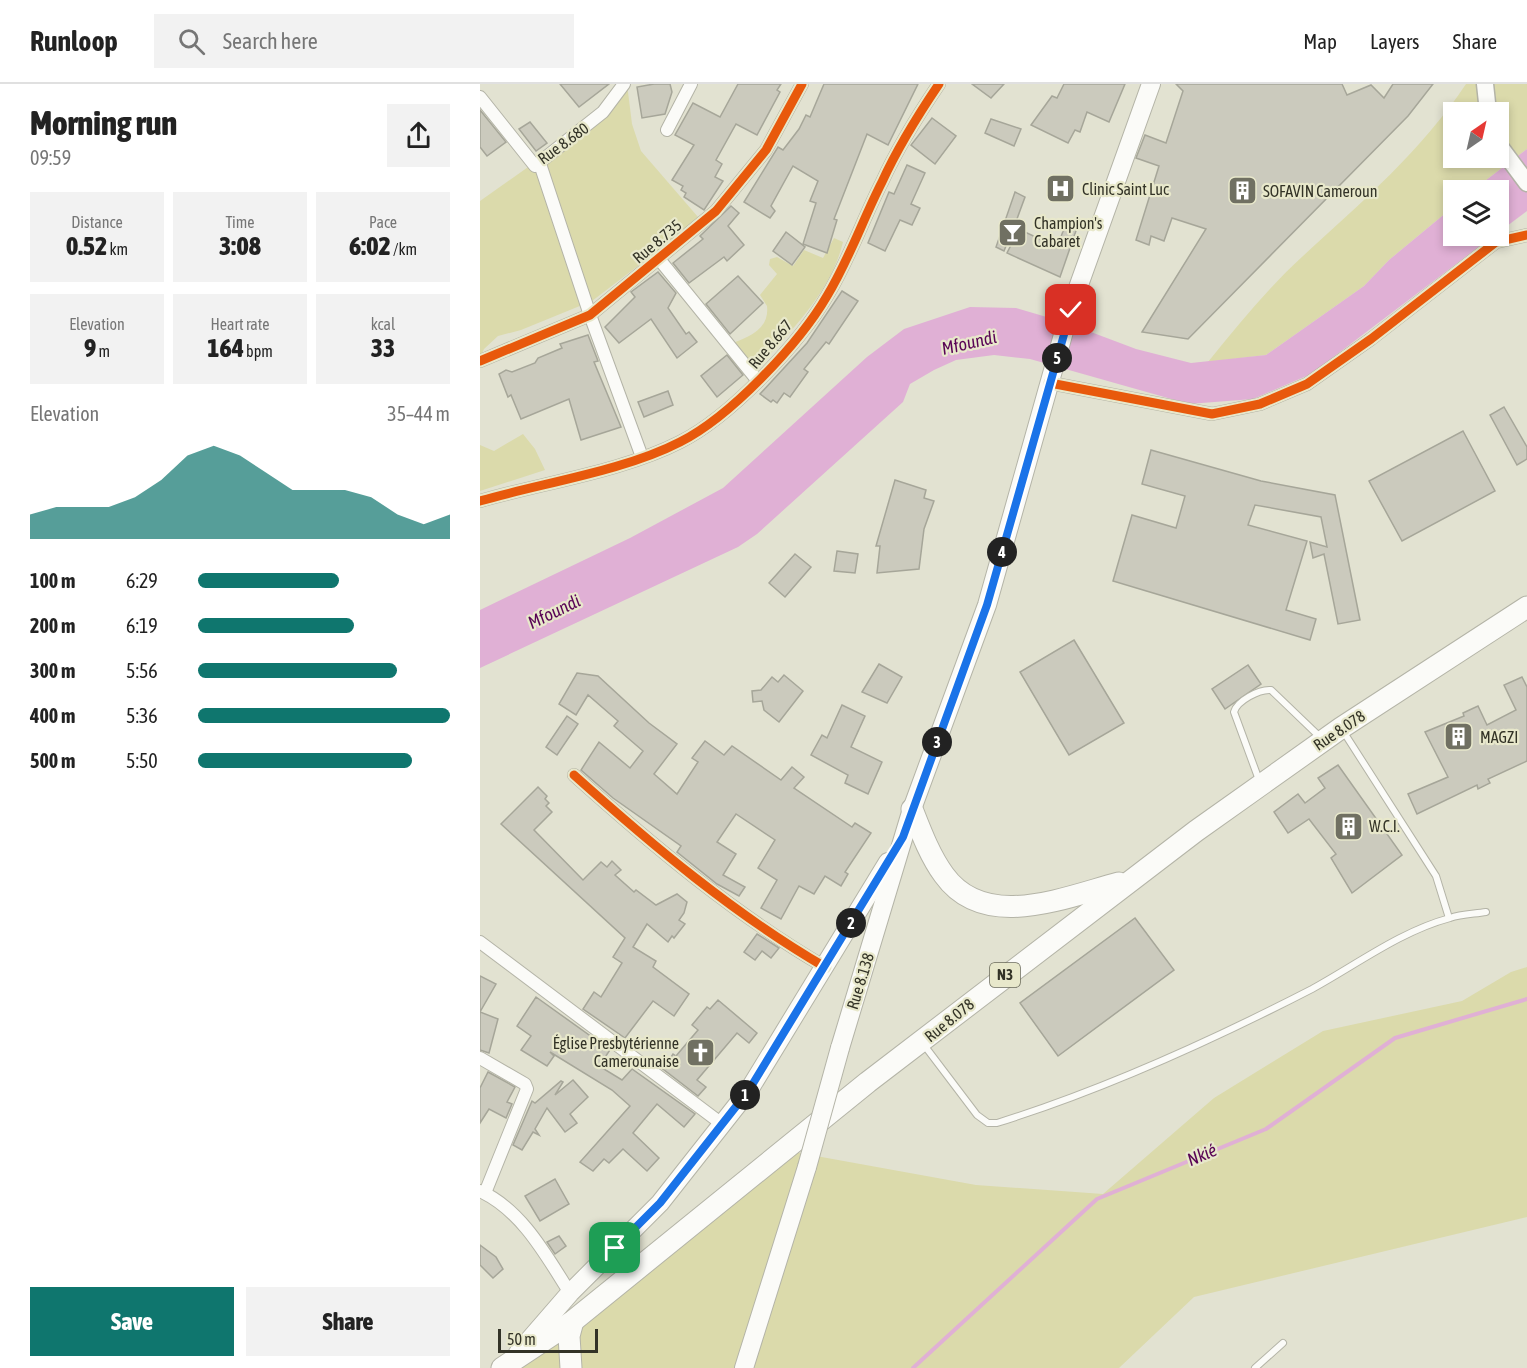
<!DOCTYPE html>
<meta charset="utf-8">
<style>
:root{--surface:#fff;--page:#f2f2f2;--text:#222;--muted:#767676;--line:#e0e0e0;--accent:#0f766e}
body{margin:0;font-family:"Asap Condensed",sans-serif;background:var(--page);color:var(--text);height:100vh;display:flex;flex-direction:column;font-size:22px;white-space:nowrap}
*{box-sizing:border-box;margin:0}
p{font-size:20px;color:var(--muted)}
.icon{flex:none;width:33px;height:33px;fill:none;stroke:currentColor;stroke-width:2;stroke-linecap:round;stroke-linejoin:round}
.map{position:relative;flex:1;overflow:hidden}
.panel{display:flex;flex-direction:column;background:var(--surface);width:480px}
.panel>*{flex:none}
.needle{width:39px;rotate:34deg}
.tools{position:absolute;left:963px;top:18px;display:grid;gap:12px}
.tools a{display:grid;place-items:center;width:66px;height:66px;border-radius:0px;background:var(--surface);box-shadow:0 3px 9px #0003;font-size:30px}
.scale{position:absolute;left:18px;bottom:15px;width:100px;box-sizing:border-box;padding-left:6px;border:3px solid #333327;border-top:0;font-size:16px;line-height:21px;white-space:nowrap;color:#333327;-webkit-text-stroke:4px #e8e8cb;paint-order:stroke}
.pin{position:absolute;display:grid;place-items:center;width:51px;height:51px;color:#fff;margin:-26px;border-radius:12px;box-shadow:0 3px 9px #0006}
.km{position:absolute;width:30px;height:30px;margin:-15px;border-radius:50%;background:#222;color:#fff;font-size:16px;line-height:30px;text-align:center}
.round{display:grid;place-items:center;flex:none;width:63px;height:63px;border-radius:0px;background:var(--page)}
.head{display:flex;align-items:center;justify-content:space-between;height:102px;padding:0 30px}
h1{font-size:33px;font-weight:800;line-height:45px}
.figures{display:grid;grid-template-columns:repeat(3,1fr);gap:9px;height:102px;padding:6px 30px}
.figures div{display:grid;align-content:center;border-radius:0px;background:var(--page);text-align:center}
.figures b{font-size:26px;font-weight:800}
.figures small{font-size:16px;font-weight:400}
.figures p{font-size:16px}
.chart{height:168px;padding:12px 30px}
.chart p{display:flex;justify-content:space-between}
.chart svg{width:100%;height:108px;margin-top:6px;fill:var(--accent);opacity:.7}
.button{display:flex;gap:12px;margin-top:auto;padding:12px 30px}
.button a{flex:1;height:69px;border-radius:0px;background:var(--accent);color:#fff;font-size:24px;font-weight:800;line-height:69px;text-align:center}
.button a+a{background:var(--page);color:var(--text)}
ul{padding:0 30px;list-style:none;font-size:20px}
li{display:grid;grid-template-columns:96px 72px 1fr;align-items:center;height:45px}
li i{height:15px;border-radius:8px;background:var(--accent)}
header{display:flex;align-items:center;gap:36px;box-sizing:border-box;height:84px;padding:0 30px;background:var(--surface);border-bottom:2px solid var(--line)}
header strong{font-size:28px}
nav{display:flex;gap:33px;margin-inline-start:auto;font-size:21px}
.search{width:420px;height:54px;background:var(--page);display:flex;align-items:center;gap:15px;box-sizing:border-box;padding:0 21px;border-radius:0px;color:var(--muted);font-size:22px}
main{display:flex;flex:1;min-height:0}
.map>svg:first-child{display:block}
.green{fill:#dbdaab;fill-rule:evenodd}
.water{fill:#e0b0d5}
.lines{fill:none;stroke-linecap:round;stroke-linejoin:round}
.stream{stroke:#e0b0d5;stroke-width:4}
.building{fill:#cbcabd;stroke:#a6a699;stroke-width:1.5}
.lane-casing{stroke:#b4b4a7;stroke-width:8}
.street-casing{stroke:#b4b4a7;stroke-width:14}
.secondary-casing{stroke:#b4b4a7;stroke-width:19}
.primary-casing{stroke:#b4b4a7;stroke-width:20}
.highway-casing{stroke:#b4b4a7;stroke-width:23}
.lane{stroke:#fbfbf8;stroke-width:6}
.street{stroke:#fbfbf8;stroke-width:12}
.secondary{stroke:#fbfbf8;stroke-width:16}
.primary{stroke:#fbfbf8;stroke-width:18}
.highway{stroke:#fbfbf8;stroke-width:21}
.primary-bridge-casing{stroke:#b4b4a7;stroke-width:20;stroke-linecap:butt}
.primary-bridge{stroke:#fbfbf8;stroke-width:18}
.cycleway-casing{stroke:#e8e8cb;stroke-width:13}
.cycleway{stroke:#e8590c;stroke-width:9}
.route-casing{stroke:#fff;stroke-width:12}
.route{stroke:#1a73e8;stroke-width:8}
.labels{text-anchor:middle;stroke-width:4.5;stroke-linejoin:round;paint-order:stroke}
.shield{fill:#e8e8cb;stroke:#696958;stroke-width:1.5}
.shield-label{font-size:15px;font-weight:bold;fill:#333327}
.street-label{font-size:16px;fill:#333327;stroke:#e8e8cb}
.poi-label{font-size:16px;fill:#333327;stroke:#e8e8cb;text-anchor:start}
.water-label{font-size:18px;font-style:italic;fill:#590455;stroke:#e8e8cb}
</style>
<header>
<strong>Runloop</strong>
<div class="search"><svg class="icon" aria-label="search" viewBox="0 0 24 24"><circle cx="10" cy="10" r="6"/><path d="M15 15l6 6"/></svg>Search here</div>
<nav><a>Map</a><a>Layers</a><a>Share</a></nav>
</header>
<main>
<section class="panel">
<div class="head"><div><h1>Morning run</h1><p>09:59</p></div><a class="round"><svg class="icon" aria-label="share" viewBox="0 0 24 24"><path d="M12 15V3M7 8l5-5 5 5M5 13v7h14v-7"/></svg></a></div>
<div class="figures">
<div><p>Distance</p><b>0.52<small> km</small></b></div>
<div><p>Time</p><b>3:08</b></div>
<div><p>Pace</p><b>6:02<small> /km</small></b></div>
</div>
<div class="figures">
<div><p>Elevation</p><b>9<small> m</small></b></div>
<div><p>Heart rate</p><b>164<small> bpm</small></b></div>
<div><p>kcal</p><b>33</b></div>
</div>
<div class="chart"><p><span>Elevation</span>35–44 m</p>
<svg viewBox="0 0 160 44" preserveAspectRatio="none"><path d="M0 44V34L10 31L20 31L30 31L40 27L50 20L60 10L70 6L80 10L90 17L100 24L110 24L120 24L130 27L140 34L150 38L160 34V44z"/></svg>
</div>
<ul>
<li><b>100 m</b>6:29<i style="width:56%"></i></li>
<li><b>200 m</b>6:19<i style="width:62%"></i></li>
<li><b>300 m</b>5:56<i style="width:79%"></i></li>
<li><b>400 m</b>5:36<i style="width:100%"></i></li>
<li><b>500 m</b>5:50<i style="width:85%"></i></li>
</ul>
<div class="button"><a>Save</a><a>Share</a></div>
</section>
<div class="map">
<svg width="1047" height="1284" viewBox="0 0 1047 1284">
<rect width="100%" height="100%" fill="#e2e2d1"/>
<g class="green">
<path d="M147,0L152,40L161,67L218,133L217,137L112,217L41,246L18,252L4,265L0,274V117L92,52Z"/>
<path d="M986,0H1047V65L993,106H974L973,123L909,176L884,202L786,271L728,278C758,241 788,204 823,172C881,119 942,66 986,0ZM974,28H1018V74H974Z"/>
<path d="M354,154L363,158C351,209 308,250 274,288L266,289L251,276L244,264L246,261C265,255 290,247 287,222L280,211L297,190L289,181L290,175L297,173L313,182L324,166L343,174Z"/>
<path d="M43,350L55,365L65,386L0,407V361L14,367Z"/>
<path d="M1047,883V1133L714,1213L639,1284H22L303,1066L496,1101L623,1110L734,1014L843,947L982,917L1031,888Z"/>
</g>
<g class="water">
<path d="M1047,65V127L1019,148L1018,106H993Z"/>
<path d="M973,123L974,152H1013L831,290L773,315L709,320L550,275L514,271L476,276L454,286L430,300L423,318L277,450L258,463L0,584V526L150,454L243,404L387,273L424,245L490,223L536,224L587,239L656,265L711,279L786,271L884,202L909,176Z"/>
</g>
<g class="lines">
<path class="stream" d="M433,1284L617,1115L786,1045L915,954L1047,915"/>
</g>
<g class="building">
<path d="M80,0H129L99,23Z"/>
<path d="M174,0H190L192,8L185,30L162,34L157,3Z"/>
<path d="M258,0H301L297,6L300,8L277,51L256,40L236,76L242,80L235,93L243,97L224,126L204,113L206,109L201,106L203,102L192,96L214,61L195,51L213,19L240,33Z"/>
<path d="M344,0H438L408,61L387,50L354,135L357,136L347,169L323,160L336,119L330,117L338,97L313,82L291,122L295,127L290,134L264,118L298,63L303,66L319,45L326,31L330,33Z"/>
<path d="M492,0H524L511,14Z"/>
<path d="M584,0H645L629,38L607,28L600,48L595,46L588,59L551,41L572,12L577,14Z"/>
<path d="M696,0H862L867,11L891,1L904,14L913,0H953L928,32L708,255L662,248L726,145L692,134L684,157L671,152L669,161L656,156L679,82L656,74L665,51L686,59L703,7Z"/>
<path d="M0,26L26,58L7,72L0,63Z"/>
<path d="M452,34L476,52L455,80L431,61Z"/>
<path d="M511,35L541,45L534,62L505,49Z"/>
<path d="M50,38L67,59L56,67L39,45Z"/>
<path d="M427,81L445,89L431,120L440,124L432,141L420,136L405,167L388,159L409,108L414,110Z"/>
<path d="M535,108L545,113L534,143L577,163L587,137L598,141L580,193L527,169L532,159L528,157L524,167L516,163Z"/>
<path d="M251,122L259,129L248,142L264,161L247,177L244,173L209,199L193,179L223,155L220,152Z"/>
<path d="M306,148L325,163L312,181L293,167Z"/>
<path d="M178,188L196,209L188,224L206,250L209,248L217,258L197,274L171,235L139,259L125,243L155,213L151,208Z"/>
<path d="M258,192L283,219L250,250L226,220Z"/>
<path d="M362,207L378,217L349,260L346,258L324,285L328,288L310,313L304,309L297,319L293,316L291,318L280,310L327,259Z"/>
<path d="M108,251L118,277L114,278L141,343L101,356L89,315L41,335L31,311L28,313L19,290L26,286L32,288L55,279L58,274L82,264L80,260Z"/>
<path d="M247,271L263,291L237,313L221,292Z"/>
<path d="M188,307L193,321L164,333L158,318Z"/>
<path d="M1024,323L1047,363V375L1037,381L1010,331Z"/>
<path d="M983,347L1015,407L922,457L889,397Z"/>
<path d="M671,366L781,397L855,411L880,536L858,540L844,470L833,474L830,458L847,463L841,433L775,421L768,441L827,457L806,526L836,535L830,556L633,497L652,431L696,444L705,412L662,400Z"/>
<path d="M415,396L446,406L444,414L454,417L444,445L439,485L397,489L400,462H396Z"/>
<path d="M357,467L378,470L375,489L354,487Z"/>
<path d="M315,470L331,483L305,513L289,499Z"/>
<path d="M594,556L644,639L589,671L540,588Z"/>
<path d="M399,580L422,593L407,619L382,608Z"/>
<path d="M768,581L781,600L745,625L732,605Z"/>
<path d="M97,589L118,592L169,639L197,660L174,690L197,710L218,678L212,674L225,657L244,671L252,662L301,696L312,683L324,693L314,704L372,743L375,739L391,749L365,788L368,790L361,802L345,792L334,810L319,802L301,835L281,824L297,796L278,784L295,756L256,730L237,758L256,770L243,791L265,803L259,812L237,800L197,768L201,762L133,714L101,686L119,658L150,684L163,667L134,642L138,637L108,611L96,631L79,620Z"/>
<path d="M304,591L323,607L299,638L284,626L282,617L273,618L272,607L281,606L292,593L298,598Z"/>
<path d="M1042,593L1047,603V677L1008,695L1010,699L998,705L997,701L937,730L928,710L968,693L945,648L984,632L983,629L998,622L1007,641L1036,626L1024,601Z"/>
<path d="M362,621L385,632L371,663L402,678L388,710L365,699L368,691L331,671L342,651L347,654Z"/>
<path d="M87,632L98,640L77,671L66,663Z"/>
<path d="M858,681L922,771L872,809L851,774L856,770L829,735L808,749L794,728L818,710L825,719L845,704L838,694Z"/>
<path d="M58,703L67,712L65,715L69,719L66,722L72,728L54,746L103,796L121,778L127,783L132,777L141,786L135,791L154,808L156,806L176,821L197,810L207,818L204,829L199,836L205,840L194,854L192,852L188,858L167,840L153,863L176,877L173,883L209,910L194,932L173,917L145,954L103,925L114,908L121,913L142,879L133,873L145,854L21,740Z"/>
<path d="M655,834L694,886L578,972L540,919Z"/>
<path d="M277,850L299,864L291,874L282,867L275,876L264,868Z"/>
<path d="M0,892L16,900L0,928L18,935L9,969L0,966Z"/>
<path d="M56,913L130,966L119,982L142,996L152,985L215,1030L204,1043L177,1020L153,1049L179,1074L167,1087L143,1065L129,1079L124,1075L113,1087L100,1078L150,1022L132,1006L70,968L74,972L67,982L41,966L51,952L37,942Z"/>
<path d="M238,916L277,949L269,959L257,949L217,996L226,1003L218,1012L183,985L193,970L196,972L218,946L212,941L227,923L230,925Z"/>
<path d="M8,988L35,1003L27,1018L32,1020L26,1034L9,1025L0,1039V1004Z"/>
<path d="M93,996L108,1013L90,1030L97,1039L85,1048L67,1024L55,1045L59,1051L53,1048L42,1066L33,1061L52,1017L55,1019L81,997L83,998L75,1011Z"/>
<path d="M75,1095L89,1120L60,1137L45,1112Z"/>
<path d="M79,1152L86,1162L75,1170L67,1158Z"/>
<path d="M0,1161L16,1173L23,1185L13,1194L0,1181Z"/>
</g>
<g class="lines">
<defs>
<g id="lane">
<path d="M863,647L956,792L969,834"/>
<path d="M779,696L754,628C757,617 779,605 791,606L840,653"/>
<path d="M444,961L497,1031L508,1039H517C626,1005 731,957 832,905C876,881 921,847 970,834C981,830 994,830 1006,828"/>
<path d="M775,1284L803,1259"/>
</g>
<g id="street">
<path d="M0,13L55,82L123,28L144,0"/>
<path d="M187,46L211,0"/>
<path d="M60,80L110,231L162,373"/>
<path d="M179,175L278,297"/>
<path d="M0,277L110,231L236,127L286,66L322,0"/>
<path d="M570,299L732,330L780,320L827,300L891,255L1016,158L1047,151"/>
<path d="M0,417C62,399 144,387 200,358C250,333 319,260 347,212C369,176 383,135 402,98C418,63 438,31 459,0"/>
<path d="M94,691C172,761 254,830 345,883"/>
<path d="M0,858L242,1040"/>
<path d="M0,974L45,1000L47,1005L5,1109"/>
<path d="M0,1107C42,1126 67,1173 90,1209"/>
</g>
<g id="secondary">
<path d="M1005,0L1008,28"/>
<path d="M1018,60L1047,99"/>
</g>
<g id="primary">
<path d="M360,964L432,725L507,521L590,226L671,0"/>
<path d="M38,1269L90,1209L180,1119L269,1006L408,778"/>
<path d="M264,1284L327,1083"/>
</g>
<g id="highway">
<path d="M432,725C441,748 450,772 464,791C505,848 585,813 639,799"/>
<path d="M22,1284L93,1237L388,998L716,747L861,644L1047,523"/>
<path d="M91,1284L89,1252L93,1237"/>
</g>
</defs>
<use href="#lane" class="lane-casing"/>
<use href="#street" class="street-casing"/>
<use href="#secondary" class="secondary-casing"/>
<use href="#primary" class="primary-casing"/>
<use href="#highway" class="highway-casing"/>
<use href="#lane" class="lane"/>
<use href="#street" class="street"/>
<use href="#secondary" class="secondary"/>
<use href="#primary" class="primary"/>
<use href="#highway" class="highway"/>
<defs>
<path id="primary-bridge" d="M327,1083L360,964"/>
</defs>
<use href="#primary-bridge" class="primary-bridge-casing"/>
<use href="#primary-bridge" class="primary-bridge"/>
<defs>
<g id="cycleway">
<path d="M0,277L110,231L236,127L286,66L322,0"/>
<path d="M570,299L732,330L780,320L827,300L891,255L1016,158L1047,151"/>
<path d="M0,417C62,399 144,387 200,358C250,333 319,260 347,212C369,176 383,135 402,98C418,63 438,31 459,0"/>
<path d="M94,691C172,761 254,830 345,883"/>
</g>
</defs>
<use href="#cycleway" class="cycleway-casing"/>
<use href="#cycleway" class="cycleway"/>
</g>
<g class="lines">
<defs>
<path id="route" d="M135,1164L180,1119L269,1006L423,753L507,521L591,226"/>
</defs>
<use href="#route" class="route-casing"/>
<use href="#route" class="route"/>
</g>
<defs>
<symbol id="hospital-square" viewBox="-11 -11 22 22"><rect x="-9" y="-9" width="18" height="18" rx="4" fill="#707062" stroke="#e8e8cb"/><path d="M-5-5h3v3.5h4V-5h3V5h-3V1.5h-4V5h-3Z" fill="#fff"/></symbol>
<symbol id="building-square" viewBox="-11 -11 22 22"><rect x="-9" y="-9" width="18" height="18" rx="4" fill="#707062" stroke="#e8e8cb"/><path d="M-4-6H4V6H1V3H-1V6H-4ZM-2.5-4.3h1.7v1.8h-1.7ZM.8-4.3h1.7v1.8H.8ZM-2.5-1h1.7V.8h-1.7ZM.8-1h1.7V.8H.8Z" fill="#fff"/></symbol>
<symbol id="bar-square" viewBox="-11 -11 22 22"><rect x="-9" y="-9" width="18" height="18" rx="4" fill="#707062" stroke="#e8e8cb"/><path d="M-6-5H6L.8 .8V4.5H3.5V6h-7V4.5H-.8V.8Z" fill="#fff"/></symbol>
<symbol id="church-square" viewBox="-11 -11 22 22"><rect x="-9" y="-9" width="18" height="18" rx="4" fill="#707062" stroke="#e8e8cb"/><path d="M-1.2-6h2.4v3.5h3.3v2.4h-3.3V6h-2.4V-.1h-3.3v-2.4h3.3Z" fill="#fff"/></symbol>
</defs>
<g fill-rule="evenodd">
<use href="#hospital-square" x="564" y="88" width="33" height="33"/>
<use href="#building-square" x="746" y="90" width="33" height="33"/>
<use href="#bar-square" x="516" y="132" width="33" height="33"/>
<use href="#building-square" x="962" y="636" width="33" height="33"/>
<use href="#building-square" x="852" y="726" width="33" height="33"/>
<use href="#church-square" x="204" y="952" width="33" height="33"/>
</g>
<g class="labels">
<rect class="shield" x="510" y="879" width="30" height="24" rx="4.5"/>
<g class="shield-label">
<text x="525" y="896">N3</text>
</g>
<g class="street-label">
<text transform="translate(83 59) rotate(-36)" y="6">Rue 8.680</text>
<text transform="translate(177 157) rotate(-40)" y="6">Rue 8.735</text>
<text transform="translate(290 260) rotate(-50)" y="6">Rue 8.667</text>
<text transform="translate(859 646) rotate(-34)" y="6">Rue 8.078</text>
<text transform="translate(380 897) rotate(-73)" y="6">Rue 8.138</text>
<text transform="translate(469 936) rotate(-39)" y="6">Rue 8.078</text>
</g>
<g class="poi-label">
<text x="602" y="111">Clinic Saint Luc</text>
<text x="783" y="113">SOFAVIN Cameroun</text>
<text x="554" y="145">Champion's<tspan x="554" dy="18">Cabaret</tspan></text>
<text x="1000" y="659">MAGZI</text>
<text x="889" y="748">W.C.I.</text>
<text x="199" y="965" text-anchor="end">Église Presbytérienne<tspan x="199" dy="18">Camerounaise</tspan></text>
</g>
<g class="water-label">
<text transform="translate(489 259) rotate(-13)" y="6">Mfoundi</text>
<text transform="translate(74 528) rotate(-26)" y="6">Mfoundi</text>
<text transform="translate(722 1071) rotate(-23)" y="6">Nkié</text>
</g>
</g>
</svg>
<div class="tools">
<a><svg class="needle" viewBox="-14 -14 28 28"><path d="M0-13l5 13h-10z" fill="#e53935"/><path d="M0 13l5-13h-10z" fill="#767676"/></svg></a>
<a><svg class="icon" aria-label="layers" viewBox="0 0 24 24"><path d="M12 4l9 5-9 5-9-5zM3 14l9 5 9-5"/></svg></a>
</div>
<div class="scale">50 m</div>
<div class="pin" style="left:135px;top:1164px;background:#1e9e55"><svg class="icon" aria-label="arrive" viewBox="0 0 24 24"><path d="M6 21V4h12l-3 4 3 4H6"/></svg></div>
<div class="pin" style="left:591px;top:226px;background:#d93025"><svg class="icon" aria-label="check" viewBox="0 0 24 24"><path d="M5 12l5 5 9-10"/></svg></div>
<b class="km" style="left:265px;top:1011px">1</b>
<b class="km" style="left:371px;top:839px">2</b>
<b class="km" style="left:457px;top:658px">3</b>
<b class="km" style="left:522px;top:468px">4</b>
<b class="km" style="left:577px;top:274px">5</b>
</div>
</main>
